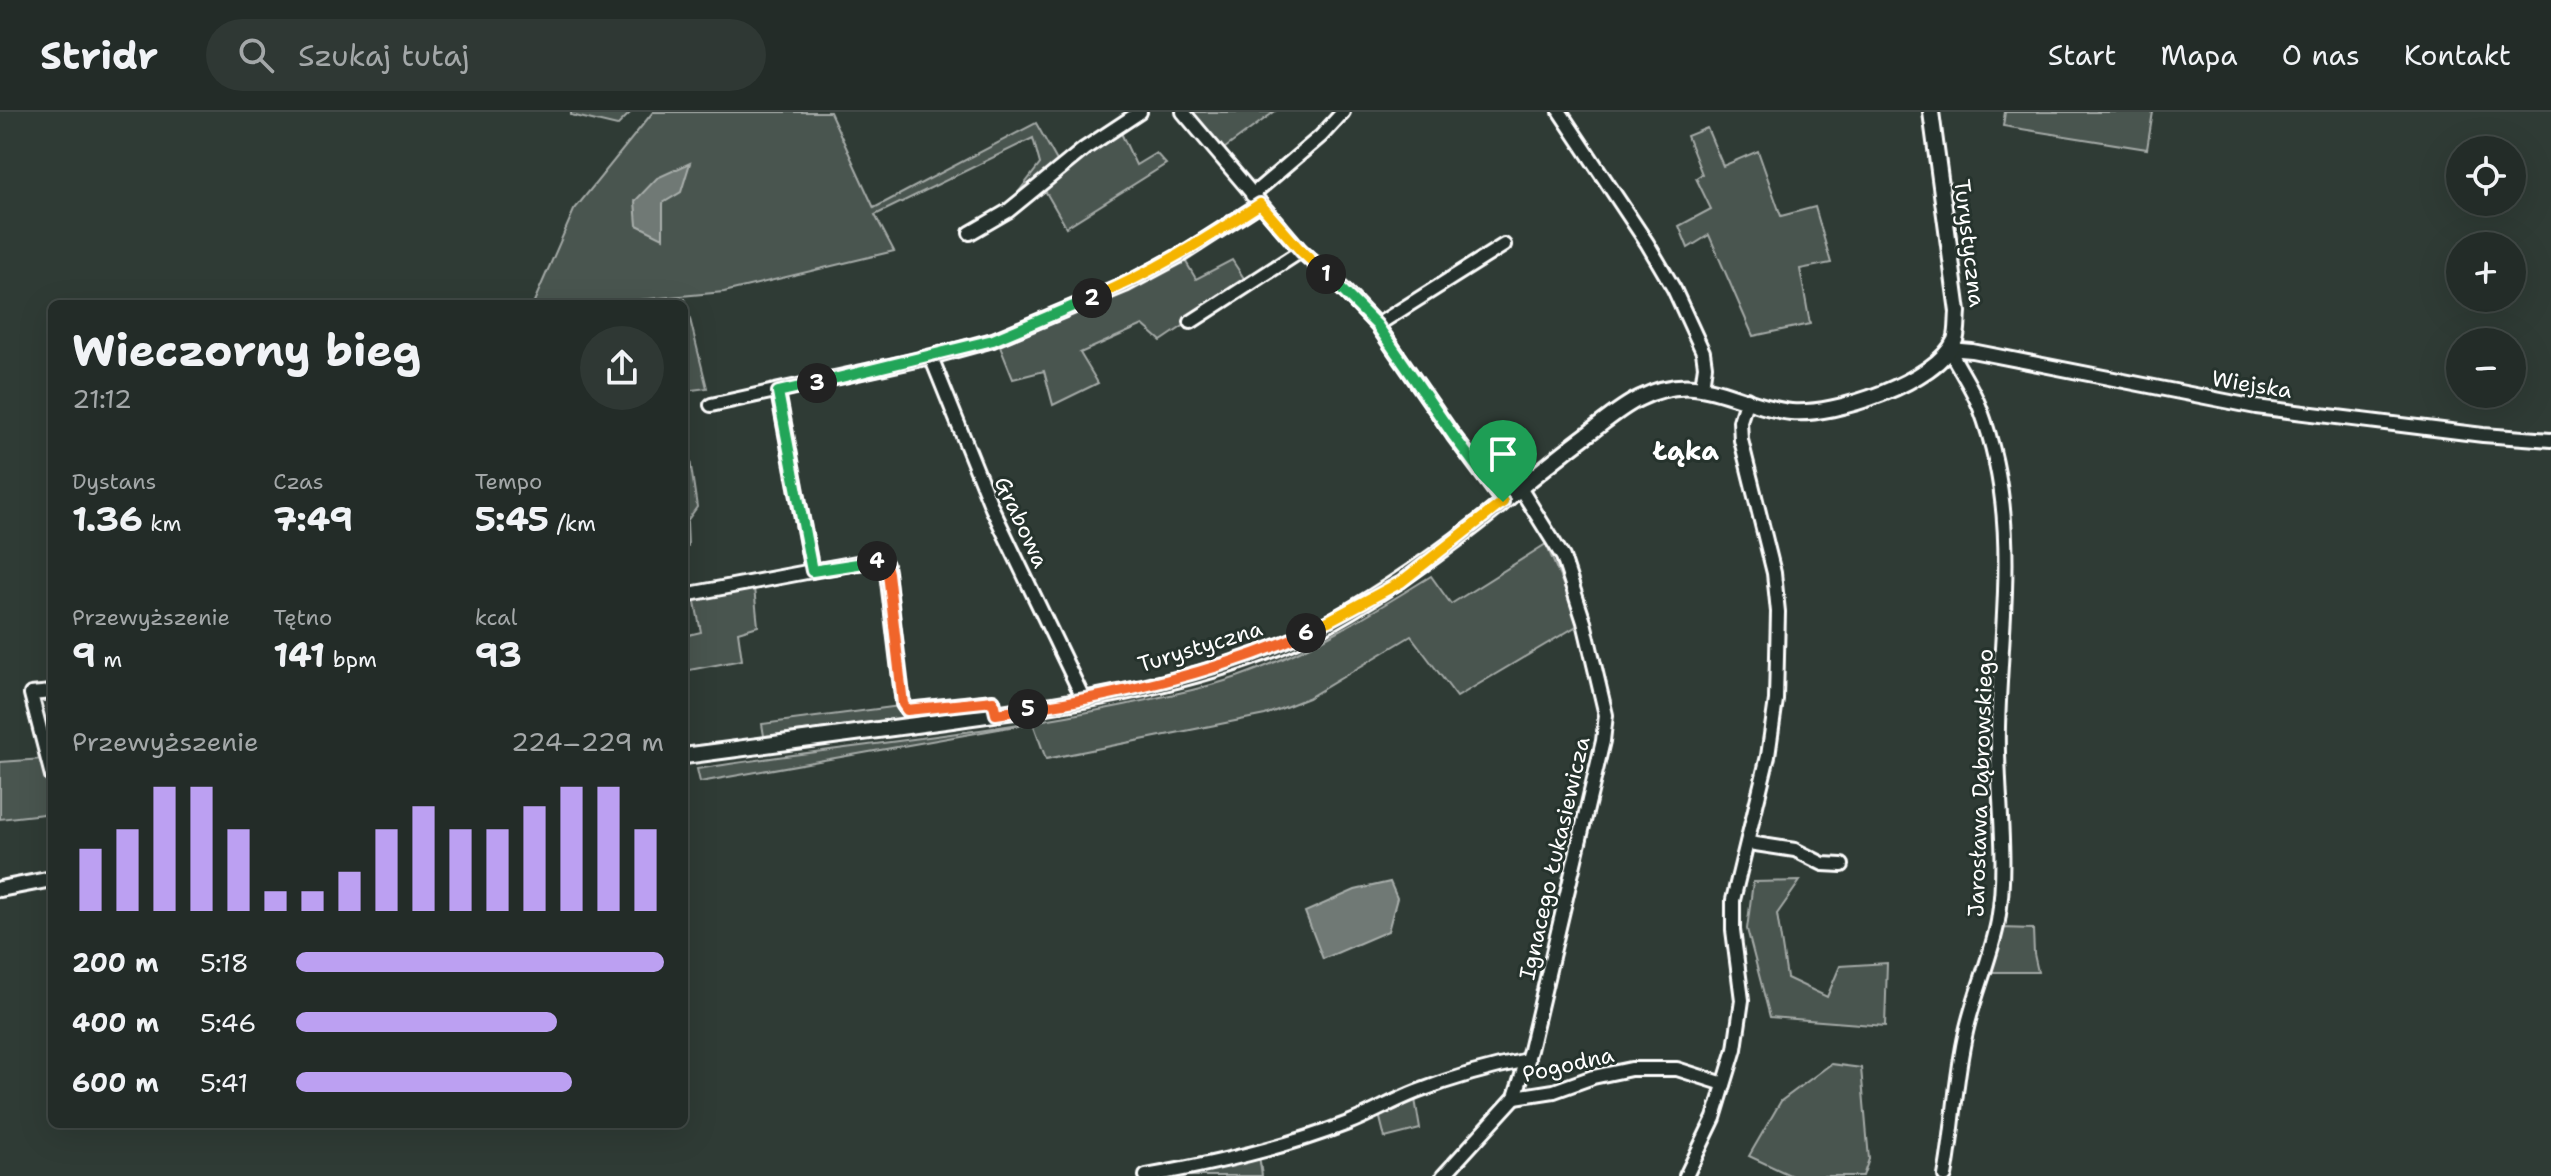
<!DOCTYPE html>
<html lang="pl">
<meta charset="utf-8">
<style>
:root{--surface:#232c28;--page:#2f3834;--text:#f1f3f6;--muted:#a3a7a8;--line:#404845;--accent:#bca0f2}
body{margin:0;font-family:"Shantell Sans",sans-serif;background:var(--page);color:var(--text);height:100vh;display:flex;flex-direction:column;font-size:30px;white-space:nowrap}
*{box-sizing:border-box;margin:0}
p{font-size:26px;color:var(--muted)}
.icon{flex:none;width:44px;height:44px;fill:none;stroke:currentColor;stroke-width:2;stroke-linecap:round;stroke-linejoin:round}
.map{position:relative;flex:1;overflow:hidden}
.side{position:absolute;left:48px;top:188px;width:640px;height:828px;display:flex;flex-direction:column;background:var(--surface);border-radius:12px;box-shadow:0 8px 32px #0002,0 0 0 2px var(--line)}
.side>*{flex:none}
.fabs{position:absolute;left:2446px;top:24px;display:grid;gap:16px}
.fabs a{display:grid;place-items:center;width:80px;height:80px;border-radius:50%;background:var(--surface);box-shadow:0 8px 32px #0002,0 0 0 2px var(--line);font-size:40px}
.pin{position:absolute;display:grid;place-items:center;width:68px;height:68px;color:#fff;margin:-82px -34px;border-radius:50% 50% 50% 0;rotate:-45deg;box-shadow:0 0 8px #0007}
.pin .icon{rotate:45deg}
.km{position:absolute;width:40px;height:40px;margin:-20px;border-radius:50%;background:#222;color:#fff;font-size:22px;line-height:40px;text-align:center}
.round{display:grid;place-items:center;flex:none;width:84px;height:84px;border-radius:42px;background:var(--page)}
.overview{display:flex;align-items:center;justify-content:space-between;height:136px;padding:0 24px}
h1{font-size:44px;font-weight:700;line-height:60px}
.figures{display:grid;grid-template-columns:repeat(3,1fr);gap:12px;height:136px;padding:8px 24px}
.figures div{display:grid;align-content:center}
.figures b{font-size:34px;font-weight:700}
.figures small{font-size:22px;font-weight:400}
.figures p{font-size:22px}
.chart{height:224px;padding:16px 24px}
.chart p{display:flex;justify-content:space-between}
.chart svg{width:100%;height:144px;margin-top:8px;stroke:var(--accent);stroke-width:6}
ul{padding:0 24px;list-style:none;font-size:26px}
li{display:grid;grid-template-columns:128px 96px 1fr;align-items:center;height:60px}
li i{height:20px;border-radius:10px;background:var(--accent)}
header{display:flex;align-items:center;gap:48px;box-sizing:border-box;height:112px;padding:0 40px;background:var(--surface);border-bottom:2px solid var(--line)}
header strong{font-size:38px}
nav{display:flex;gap:44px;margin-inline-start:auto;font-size:28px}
.search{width:560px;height:72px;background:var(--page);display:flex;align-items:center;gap:20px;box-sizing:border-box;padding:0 28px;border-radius:44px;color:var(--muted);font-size:30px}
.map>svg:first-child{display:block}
.green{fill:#4a544f;stroke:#a4aaa7;stroke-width:2}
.water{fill:#707975;stroke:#a9afac;stroke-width:2}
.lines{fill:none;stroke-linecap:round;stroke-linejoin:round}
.minor-casing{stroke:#fff;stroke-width:18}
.major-casing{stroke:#fff;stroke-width:20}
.minor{stroke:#26332d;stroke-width:12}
.major{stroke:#26332d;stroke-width:14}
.split-1-casing{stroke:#fff;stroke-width:16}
.split-2-casing{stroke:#fff;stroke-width:16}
.split-3-casing{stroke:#fff;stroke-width:16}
.split-4-casing{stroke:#fff;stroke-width:16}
.split-5-casing{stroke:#fff;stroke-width:16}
.split-6-casing{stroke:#fff;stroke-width:16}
.split-7-casing{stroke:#fff;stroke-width:16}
.split-1{stroke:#22a559;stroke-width:10}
.split-2{stroke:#f5b400;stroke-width:10}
.split-3{stroke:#22a559;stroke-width:10}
.split-4{stroke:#22a559;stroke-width:10}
.split-5{stroke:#f0652b;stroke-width:10}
.split-6{stroke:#f0652b;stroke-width:10}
.split-7{stroke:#f5b400;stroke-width:10}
.labels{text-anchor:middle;stroke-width:6;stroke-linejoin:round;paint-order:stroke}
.street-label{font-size:22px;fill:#fff;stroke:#26332d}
.quarter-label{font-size:26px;font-weight:bold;fill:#fff;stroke:#26332d}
</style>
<header>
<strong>Stridr</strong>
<div class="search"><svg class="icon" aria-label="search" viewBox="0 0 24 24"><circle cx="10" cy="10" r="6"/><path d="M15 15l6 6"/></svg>Szukaj tutaj</div>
<nav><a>Start</a><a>Mapa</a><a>O nas</a><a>Kontakt</a></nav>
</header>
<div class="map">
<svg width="2551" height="1064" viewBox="0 0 2551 1064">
<rect width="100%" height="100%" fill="#2f3b35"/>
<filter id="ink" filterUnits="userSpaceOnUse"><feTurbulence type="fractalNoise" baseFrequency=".0125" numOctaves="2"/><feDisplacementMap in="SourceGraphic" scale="16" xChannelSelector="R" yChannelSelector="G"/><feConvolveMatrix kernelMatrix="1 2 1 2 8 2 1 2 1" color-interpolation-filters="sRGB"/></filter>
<g filter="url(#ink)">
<g class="green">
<path d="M571,0H631L617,14L571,3Z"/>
<path d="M653,0H830L874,96L1036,11L1061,56L1121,21L1136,53L1156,41L1166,52L1066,115L1043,75L1007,95L1040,52L1033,26L875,103L894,139L724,180L595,192H533L574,98Z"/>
<path d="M1189,0H1274L1221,39Z"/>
<path d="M2005,0H2153L2147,37L2003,14Z"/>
<path d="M1707,16L1723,54L1758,39L1781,104L1815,95L1831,151L1800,157L1810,212L1753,224L1709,123L1688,136L1679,114L1711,97L1696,66L1702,62L1687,24Z"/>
<path d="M1183,145L1196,167L1232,148L1247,171L1161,229L1143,213L1080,241L1098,271L1053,293L1044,259L1013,267L999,232L1087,193L1125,180Z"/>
<path d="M685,187L707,276L684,279V192H612Z"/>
<path d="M684,345L690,348L697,395L687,409L688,434L684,435Z"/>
<path d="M1546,432L1580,512L1457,585L1411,524L1308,586L1265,603L1046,647L1033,611L700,670L697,657C837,634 979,623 1119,594C1162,584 1207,577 1248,561C1313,537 1373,500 1431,464L1451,492Z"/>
<path d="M754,476L758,514L738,520L742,548L684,559V524L701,520L694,485Z"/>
<path d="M900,594H969L976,597L764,624L762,612Z"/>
<path d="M44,647L52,682V701L0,707V650Z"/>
<path d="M1800,769L1777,802L1787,866L1827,885L1840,854L1887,851L1885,914L1770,905L1747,817L1753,770Z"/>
<path d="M2001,816L2033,817L2034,842L2038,860H1988Z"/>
<path d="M1831,952L1861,956L1869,1047L1863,1064H1792L1749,1044L1781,989Z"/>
<path d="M1415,987L1420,1017L1385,1026L1379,1002Z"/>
<path d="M1259,1044L1262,1064H1177Z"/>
</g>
<g class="water">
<path d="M690,51L681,80L663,91V126L637,113L635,89L657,66Z"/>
<path d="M1390,770L1397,786L1388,819L1323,847L1305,800L1355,778Z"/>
</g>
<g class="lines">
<defs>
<g id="minor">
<path d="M1183,0L1301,139L1343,177L1377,213L1453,323L1503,390"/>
<path d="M1560,0L1647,131L1674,177L1703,240L1705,254L1702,275"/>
<path d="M1252,83L1321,24L1343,0"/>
<path d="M970,121L1008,99L1084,37L1140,0"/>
<path d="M1191,210L1301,139"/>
<path d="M1377,213L1504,133"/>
<path d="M931,245L992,396L1084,588"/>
<path d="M778,280L812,459L873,448L886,453L903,592L907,598L993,589L996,602"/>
<path d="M711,293L931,245L993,228L1125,173L1181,143L1260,92"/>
<path d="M684,483L812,459"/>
<path d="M52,580L31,582L52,664"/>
<path d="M1749,731L1795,738L1823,752L1842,753"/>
<path d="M1515,985L1554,979L1593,965L1631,957H1677L1724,972"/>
<path d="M1146,1064C1214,1052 1284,1036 1348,1011C1371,1002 1393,989 1416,980C1452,966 1490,955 1528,948"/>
<path d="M1443,1064L1515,985L1530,938L1603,629L1606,603L1584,510L1563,445L1520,376"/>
<path d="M1686,1064L1714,1006L1735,937L1742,888L1733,818V788L1768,644L1776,588L1778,500L1774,461L1741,328L1740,309L1747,287"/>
<path d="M1945,1064C1954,1017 1955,966 1966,920C1974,883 1991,846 1998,809C2009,745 1996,679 1998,615C2001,502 2021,406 1980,296C1972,275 1959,257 1949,237L1972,239L2256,295L2483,323L2551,328"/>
</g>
<g id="major">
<path d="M684,644C771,633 858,621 945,609C1068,592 1220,571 1329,511C1390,477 1445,438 1499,394C1528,369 1557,345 1588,322C1604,310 1621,295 1640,286C1701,256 1736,294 1791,300C1834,304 1937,270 1955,228C1958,220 1957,209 1958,200L1931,0"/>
<path d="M0,777L52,767"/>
</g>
</defs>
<use href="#minor" class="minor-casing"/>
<use href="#major" class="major-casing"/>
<use href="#minor" class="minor"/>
<use href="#major" class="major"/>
</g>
</g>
<g class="lines" filter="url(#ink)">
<defs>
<path id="split-1" d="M1326,162L1377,213L1453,323L1503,390"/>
<path id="split-2" d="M1092,186C1152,161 1206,127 1260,92L1301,139L1326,162"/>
<path id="split-3" d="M817,271L993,228L1092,186"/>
<path id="split-4" d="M817,271L778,280L812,459L877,449"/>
<path id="split-5" d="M877,449L886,453L888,461L903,592L907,598L993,589L996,602L1028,597"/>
<path id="split-6" d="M1028,597C1123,582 1218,560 1306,521"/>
<path id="split-7" d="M1306,521L1401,470L1503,390"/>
</defs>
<use href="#split-1" class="split-1-casing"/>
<use href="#split-2" class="split-2-casing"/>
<use href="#split-3" class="split-3-casing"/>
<use href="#split-4" class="split-4-casing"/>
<use href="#split-5" class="split-5-casing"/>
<use href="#split-6" class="split-6-casing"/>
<use href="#split-7" class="split-7-casing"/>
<use href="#split-1" class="split-1"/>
<use href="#split-2" class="split-2"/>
<use href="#split-3" class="split-3"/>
<use href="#split-4" class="split-4"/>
<use href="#split-5" class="split-5"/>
<use href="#split-6" class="split-6"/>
<use href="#split-7" class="split-7"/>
</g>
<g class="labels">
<g class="street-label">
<text transform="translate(1970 131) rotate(83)" y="8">Turystyczna</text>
<text transform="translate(2252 272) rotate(9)" y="8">Wiejska</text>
<text transform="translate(1022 410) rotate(65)" y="8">Grabowa</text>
<text transform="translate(1200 534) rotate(-17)" y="8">Turystyczna</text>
<text transform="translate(1980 671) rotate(-88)" y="8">Jarosława Dąbrowskiego</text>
<text transform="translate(1554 746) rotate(-77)" y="8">Ignacego Łukasiewicza</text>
<text transform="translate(1568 952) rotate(-13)" y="8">Pogodna</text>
</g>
<g class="quarter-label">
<text x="1686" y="348">Łąka</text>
</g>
</g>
</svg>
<div class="fabs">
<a><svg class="icon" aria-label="locate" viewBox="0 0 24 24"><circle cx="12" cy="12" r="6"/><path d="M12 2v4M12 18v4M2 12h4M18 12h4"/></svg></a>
<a>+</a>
<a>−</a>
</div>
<div class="pin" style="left:1503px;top:390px;background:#1e9e55"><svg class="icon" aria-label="arrive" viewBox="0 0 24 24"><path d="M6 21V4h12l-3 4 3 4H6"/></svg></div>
<b class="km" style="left:1326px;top:162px">1</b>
<b class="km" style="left:1092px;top:186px">2</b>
<b class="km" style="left:817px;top:271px">3</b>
<b class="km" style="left:877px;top:449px">4</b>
<b class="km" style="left:1028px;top:597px">5</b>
<b class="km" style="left:1306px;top:521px">6</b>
<section class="side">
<div class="overview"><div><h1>Wieczorny bieg</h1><p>21:12</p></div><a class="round"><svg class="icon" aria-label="share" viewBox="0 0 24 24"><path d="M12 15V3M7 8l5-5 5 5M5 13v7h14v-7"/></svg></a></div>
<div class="figures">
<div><p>Dystans</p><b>1.36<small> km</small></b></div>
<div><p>Czas</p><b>7:49</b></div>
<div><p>Tempo</p><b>5:45<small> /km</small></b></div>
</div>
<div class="figures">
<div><p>Przewyższenie</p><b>9<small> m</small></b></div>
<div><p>Tętno</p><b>141<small> bpm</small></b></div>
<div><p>kcal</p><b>93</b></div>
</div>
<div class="chart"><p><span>Przewyższenie</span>224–229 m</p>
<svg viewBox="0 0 160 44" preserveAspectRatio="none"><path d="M5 44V25M15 44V19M25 44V6M35 44V6M45 44V19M55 44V38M65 44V38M75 44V32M85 44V19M95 44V12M105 44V19M115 44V19M125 44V12M135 44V6M145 44V6M155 44V19"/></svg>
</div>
<ul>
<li><b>200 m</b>5:18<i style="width:100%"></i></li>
<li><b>400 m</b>5:46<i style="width:71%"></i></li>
<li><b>600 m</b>5:41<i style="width:75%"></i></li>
</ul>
</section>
</div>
